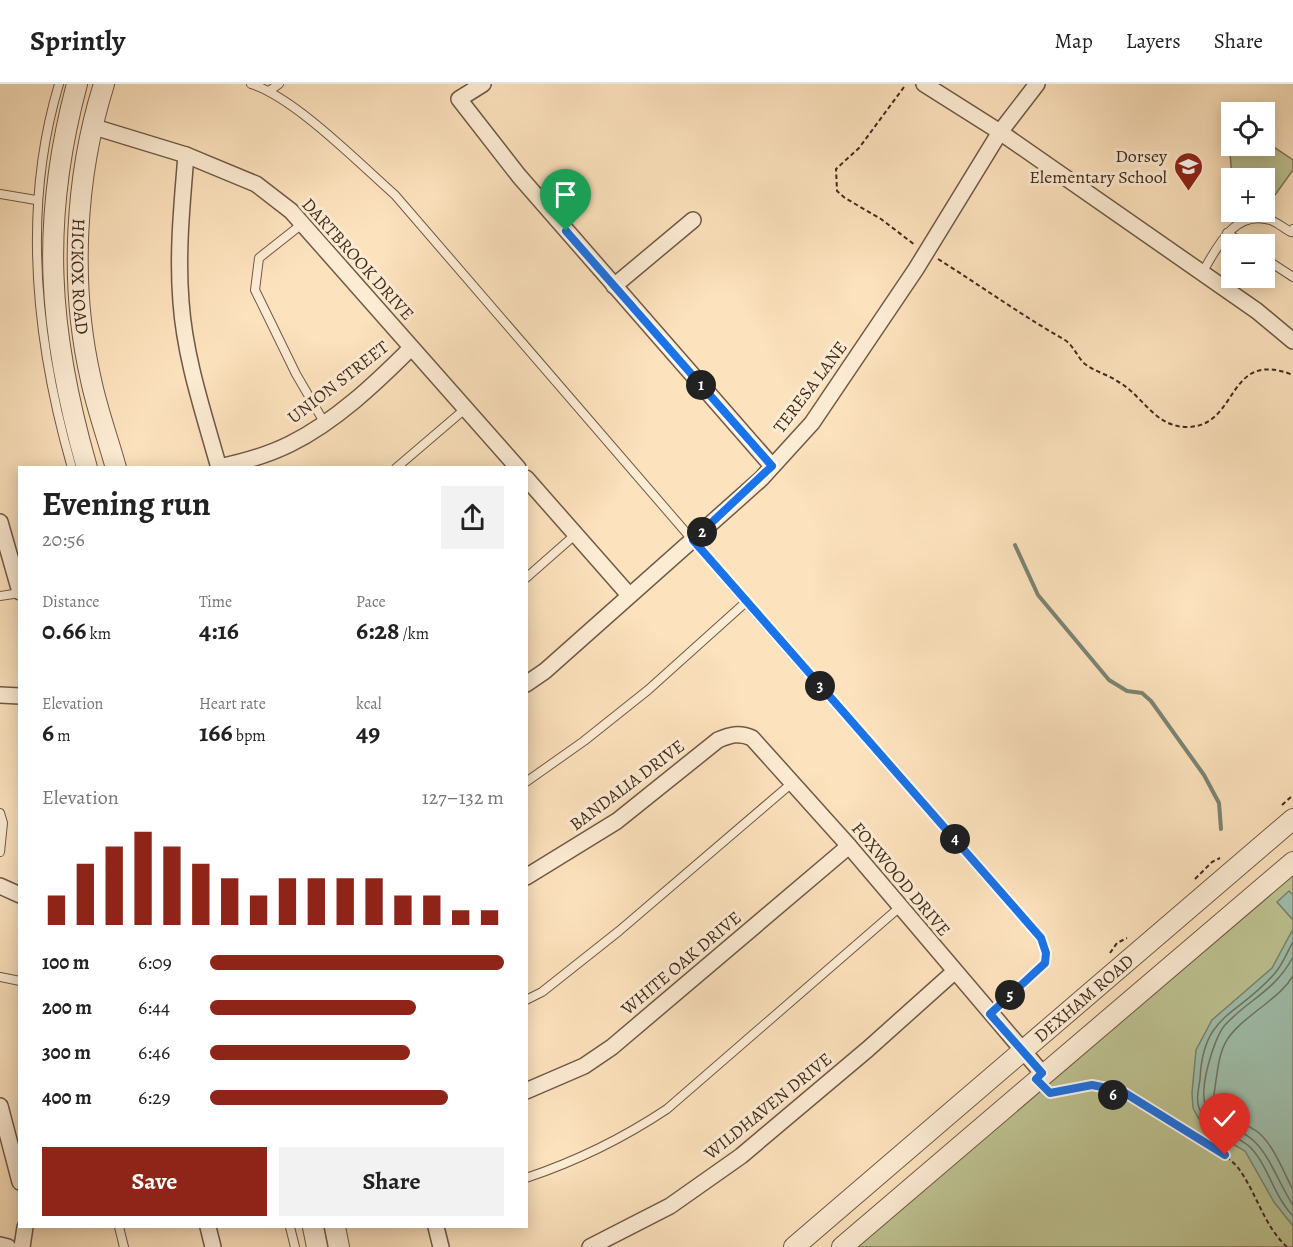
<!DOCTYPE html>
<meta charset="utf-8">
<style>
:root{--surface:#fff;--page:#f2f2f2;--text:#222;--muted:#767676;--line:#e0e0e0;--accent:#8f2418}
body{margin:0;font-family:Alegreya,serif;background:var(--page);color:var(--text);height:100vh;display:flex;flex-direction:column;font-size:22px;white-space:nowrap}
*{box-sizing:border-box;margin:0}
p{font-size:20px;color:var(--muted)}
.icon{flex:none;width:33px;height:33px;fill:none;stroke:currentColor;stroke-width:2;stroke-linecap:round;stroke-linejoin:round}
.map{position:relative;flex:1;overflow:hidden}
.drawer{position:absolute;left:18px;top:382px;width:510px;height:762px;display:flex;flex-direction:column;background:var(--surface);border-radius:0px;box-shadow:0 3px 15px #0003}
.drawer>*{flex:none}
.fabs{position:absolute;left:1221px;top:18px;display:grid;gap:12px}
.fabs a{display:grid;place-items:center;width:54px;height:54px;border-radius:0px;background:var(--surface);box-shadow:0 3px 15px #0003;font-size:30px}
.pin{position:absolute;display:grid;place-items:center;width:51px;height:51px;color:#fff;margin:-62px -26px;border-radius:50% 50% 50% 0;rotate:-45deg;box-shadow:0 0 6px #0007}
.pin .icon{rotate:45deg}
.km{position:absolute;width:30px;height:30px;margin:-15px;border-radius:50%;background:#222;color:#fff;font-size:16px;line-height:30px;text-align:center}
.round{display:grid;place-items:center;flex:none;width:63px;height:63px;border-radius:0px;background:var(--page)}
.overview{display:flex;align-items:center;justify-content:space-between;height:102px;padding:0 24px}
h1{font-size:33px;font-weight:700;line-height:45px}
.stats{display:grid;grid-template-columns:repeat(3,1fr);gap:9px;height:102px;padding:6px 24px}
.stats div{display:grid;align-content:center}
.stats b{font-size:26px;font-weight:700}
.stats small{font-size:16px;font-weight:400}
.stats p{font-size:16px}
.chart{height:168px;padding:12px 24px}
.chart p{display:flex;justify-content:space-between}
.chart svg{width:100%;height:108px;margin-top:6px;stroke:var(--accent);stroke-width:6}
.button{display:flex;gap:12px;margin-top:auto;padding:12px 24px}
.button a{flex:1;height:69px;border-radius:0px;background:var(--accent);color:#fff;font-size:24px;font-weight:700;line-height:69px;text-align:center}
.button a+a{background:var(--page);color:var(--text)}
ul{padding:0 24px;list-style:none;font-size:20px}
li{display:grid;grid-template-columns:96px 72px 1fr;align-items:center;height:45px}
li i{height:15px;border-radius:8px;background:var(--accent)}
header{display:flex;align-items:center;gap:36px;box-sizing:border-box;height:84px;padding:0 30px;background:var(--surface);border-bottom:2px solid var(--line)}
header strong{font-size:28px}
nav{display:flex;gap:33px;margin-inline-start:auto;font-size:21px}
.map>svg:first-child{display:block}
.green{fill:#bec392;stroke:#807758;stroke-width:1.5}
.water{fill:#a0bfac;stroke:#7a8473;stroke-width:1.5}
.lines{fill:none;stroke-linecap:round;stroke-linejoin:round}
.shore{stroke:#707565;stroke-width:1.5}
.stream{stroke:#7a8473;stroke-width:4}
.service-casing{stroke:#705946;stroke-width:10}
.minor-casing{stroke:#705946;stroke-width:18}
.tertiary-casing{stroke:#705946;stroke-width:22}
.path{stroke:#412b1e;stroke-width:2;stroke-dasharray:4.5 3;stroke-linecap:butt}
.service{stroke:#fdecd4;stroke-width:8}
.minor{stroke:#fdecd4;stroke-width:15}
.tertiary{stroke:#fdecd4;stroke-width:20}
.route-casing{stroke:#fff;stroke-width:12}
.route{stroke:#1a73e8;stroke-width:8}
.labels{text-anchor:middle;stroke-width:6;stroke-linejoin:round;paint-order:stroke}
.poi-label{font-size:18px;fill:#412b1e;stroke:#fdecd4;text-anchor:end}
.street-label{font-size:18px;fill:#412b1e;stroke:#fdecd4}
</style>
<header>
<strong>Sprintly</strong>
<nav><a>Map</a><a>Layers</a><a>Share</a></nav>
</header>
<div class="map">
<svg width="1293" height="1163" viewBox="0 0 1293 1163">
<rect width="100%" height="100%" fill="#fce2bd"/>
<filter id="stains"><feTurbulence type="fractalNoise" baseFrequency=".00333" numOctaves="4"/><feColorMatrix values="0 0 0 0 .2 0 0 0 0 .09 0 0 0 0 .02 0 0 0 .5 -.17"/></filter>
<radialGradient id="worn" r=".72"><stop offset=".6" stop-color="#630" stop-opacity="0"/><stop offset="1" stop-color="#630" stop-opacity=".3"/></radialGradient>
<g class="green">
<path d="M1265,57L1293,76V86L1275,111L1265,110L1264,94H1232L1230,69L1240,62H1264Z"/>
<path d="M1293,787V1163H855Z"/>
</g>
<g class="water">
<path d="M1289,807L1293,811V836L1277,818Z"/>
<path d="M1293,845V1142L1274,1118L1245,1067L1207,1045L1204,1038L1199,1035L1193,1024L1192,1009L1196,966L1212,936L1272,884Z"/>
</g>
<g class="lines">
<g class="shore">
<path d="M1293,858C1287,868 1283,880 1275,889C1239,932 1203,928 1200,995C1199,1004 1195,1017 1200,1026C1210,1044 1234,1049 1250,1063C1268,1081 1274,1113 1293,1132"/>
<path d="M1293,873C1274,908 1250,914 1225,941C1214,953 1197,1009 1207,1023C1218,1039 1241,1044 1255,1058C1271,1074 1280,1102 1293,1121"/>
<path d="M1293,892C1286,904 1274,913 1263,922C1220,955 1221,959 1214,1011C1216,1029 1246,1039 1259,1049C1274,1062 1284,1089 1293,1106"/>
</g>
<path class="stream" d="M1015,461L1038,511L1109,596L1127,607L1142,609L1151,617L1204,691L1219,719L1221,745"/>
<defs>
<g id="service">
<path d="M59,0C21,126 36,259 72,384"/>
<path d="M251,0C294,13 360,80 395,111L746,518L1041,854L1046,869L1045,879L990,930"/>
<path d="M269,7L279,0"/>
<path d="M0,110L36,116"/>
<path d="M302,140L259,174L255,206L296,290L324,338"/>
<path d="M1227,149L1244,160"/>
<path d="M1264,174L1293,193"/>
<path d="M1202,189C1217,164 1234,125 1270,136C1277,138 1285,145 1291,148L1293,145"/>
<path d="M396,384L465,325"/>
<path d="M526,494L576,450"/>
<path d="M0,512L20,509"/>
<path d="M526,698L584,657L648,606L746,518"/>
<path d="M0,729L3,739L0,768"/>
<path d="M0,893L20,897"/>
<path d="M526,916L542,908L619,847L792,699"/>
<path d="M526,1094C577,1077 622,1055 667,1025L900,823"/>
<path d="M119,1143L124,1163"/>
<path d="M290,1143L295,1163"/>
</g>
<g id="minor">
<path d="M483,0L459,15L519,92L772,382"/>
<path d="M924,0L1000,48L1257,227L1293,257"/>
<path d="M91,42L186,71L256,100L291,127L518,384"/>
<path d="M186,71C182,121 177,169 181,218C185,275 204,330 219,384"/>
<path d="M614,202L693,136"/>
<path d="M219,383C243,378 268,371 290,360C335,338 376,299 411,264"/>
<path d="M526,394L629,511"/>
<path d="M0,438L20,508"/>
<path d="M526,600L545,587L761,395L812,339L916,185L1000,48L1037,0"/>
<path d="M0,611L20,612"/>
<path d="M526,793L617,737L718,656C730,651 739,648 752,654L849,762L1042,989"/>
<path d="M0,802L20,811"/>
<path d="M526,1007L584,982L612,963L849,762"/>
<path d="M0,1022L20,1098"/>
<path d="M208,1143L213,1163"/>
<path d="M436,1143L441,1163"/>
<path d="M0,1161L8,1163"/>
<path d="M22,1163L25,1143"/>
<path d="M590,1163L670,1122L741,1072L868,965L954,888"/>
</g>
<g id="tertiary">
<path d="M77,0C40,138 48,248 87,384"/>
<path id="s1" d="M104,0C75,92 69,201 91,296C97,325 108,355 116,384"/>
<path d="M313,1143L317,1163"/>
<path d="M335,1143L339,1163"/>
<path id="s2" d="M794,1163L1293,735"/>
<path d="M842,1163L1293,778"/>
</g>
</defs>
<use href="#service" class="service-casing"/>
<use href="#minor" class="minor-casing"/>
<use href="#tertiary" class="tertiary-casing"/>
<g class="path">
<path d="M904,3L859,64L836,85L837,107L845,114L881,135L915,161"/>
<path d="M938,175C981,202 1021,231 1065,256C1074,262 1077,273 1085,280C1095,288 1107,290 1117,297C1143,311 1154,343 1187,343C1240,343 1225,264 1293,291"/>
<path d="M1282,721L1293,711"/>
<path d="M1195,795L1212,778L1220,774"/>
<path d="M1110,869L1117,859L1127,854"/>
<circle cx="1118" cy="1007" r="7"/>
<path d="M1048,1008L1092,1001L1112,1005"/>
<path d="M1125,1009C1150,1022 1224,1065 1239,1085C1257,1110 1264,1142 1287,1163"/>
</g>
<use href="#service" class="service"/>
<use href="#minor" class="minor"/>
<use href="#tertiary" class="tertiary"/>
</g>
<g class="lines">
<defs>
<path id="route" d="M566,147L772,382L693,456L1041,854L1046,869L1045,879L990,930L1042,989L1036,995L1050,1009L1092,1001L1112,1005V1010L1118,1014L1125,1009L1225,1071"/>
</defs>
<use href="#route" class="route-casing"/>
<use href="#route" class="route"/>
</g>
<defs>
<symbol id="school-pin" viewBox="-11 -11 22 30"><path d="M0 17L-7.5 6A9.5 9.5 0 1 1 7.5 6Z" fill="#8f2418" stroke="#fdecd4"/><path d="M0-5L7-2L0 1L-7-2ZM-4 1L0 2.5L4 1V4Q0 6-4 4Z" fill="#fff"/></symbol>
</defs>
<g fill-rule="evenodd">
<use href="#school-pin" x="1172" y="66" width="33" height="45"/>
</g>
<g class="labels">
<g class="poi-label">
<text x="1167" y="78">Dorsey<tspan x="1167" dy="21">Elementary School</tspan></text>
</g>
<g class="street-label">
<text transform="translate(358 175) rotate(48)" y="6">DARTBROOK DRIVE</text>
<text dy="6" stroke="none"><textPath href="#s1" startOffset="195">HICKOX ROAD</textPath></text>
<text transform="translate(338 298) rotate(-38)" y="6">UNION STREET</text>
<text transform="translate(810 303) rotate(-53)" y="6">TERESA LANE</text>
<text transform="translate(627 701) rotate(-37)" y="6">BANDALIA DRIVE</text>
<text transform="translate(901 795) rotate(50)" y="6">FOXWOOD DRIVE</text>
<text transform="translate(681 879) rotate(-40)" y="6">WHITE OAK DRIVE</text>
<text dy="6" stroke="none"><textPath href="#s2" startOffset="382">DEXHAM ROAD</textPath></text>
<text transform="translate(768 1022) rotate(-39)" y="6">WILDHAVEN DRIVE</text>
</g>
</g>
<rect width="100%" height="100%" filter="url(#stains)"/>
<rect width="100%" height="100%" fill="url(#worn)"/>
</svg>
<div class="fabs">
<a><svg class="icon" aria-label="locate" viewBox="0 0 24 24"><circle cx="12" cy="12" r="6"/><path d="M12 2v4M12 18v4M2 12h4M18 12h4"/></svg></a>
<a>+</a>
<a>−</a>
</div>
<div class="pin" style="left:566px;top:147px;background:#1e9e55"><svg class="icon" aria-label="arrive" viewBox="0 0 24 24"><path d="M6 21V4h12l-3 4 3 4H6"/></svg></div>
<div class="pin" style="left:1225px;top:1071px;background:#d93025"><svg class="icon" aria-label="check" viewBox="0 0 24 24"><path d="M5 12l5 5 9-10"/></svg></div>
<b class="km" style="left:701px;top:301px">1</b>
<b class="km" style="left:702px;top:448px">2</b>
<b class="km" style="left:820px;top:602px">3</b>
<b class="km" style="left:955px;top:755px">4</b>
<b class="km" style="left:1010px;top:911px">5</b>
<b class="km" style="left:1113px;top:1011px">6</b>
<section class="drawer">
<div class="overview"><div><h1>Evening run</h1><p>20:56</p></div><a class="round"><svg class="icon" aria-label="share" viewBox="0 0 24 24"><path d="M12 15V3M7 8l5-5 5 5M5 13v7h14v-7"/></svg></a></div>
<div class="stats">
<div><p>Distance</p><b>0.66<small> km</small></b></div>
<div><p>Time</p><b>4:16</b></div>
<div><p>Pace</p><b>6:28<small> /km</small></b></div>
</div>
<div class="stats">
<div><p>Elevation</p><b>6<small> m</small></b></div>
<div><p>Heart rate</p><b>166<small> bpm</small></b></div>
<div><p>kcal</p><b>49</b></div>
</div>
<div class="chart"><p><span>Elevation</span>127–132 m</p>
<svg viewBox="0 0 160 44" preserveAspectRatio="none"><path d="M5 44V32M15 44V19M25 44V12M35 44V6M45 44V12M55 44V19M65 44V25M75 44V32M85 44V25M95 44V25M105 44V25M115 44V25M125 44V32M135 44V32M145 44V38M155 44V38"/></svg>
</div>
<ul>
<li><b>100 m</b>6:09<i style="width:100%"></i></li>
<li><b>200 m</b>6:44<i style="width:70%"></i></li>
<li><b>300 m</b>6:46<i style="width:68%"></i></li>
<li><b>400 m</b>6:29<i style="width:81%"></i></li>
</ul>
<div class="button"><a>Save</a><a>Share</a></div>
</section>
</div>
